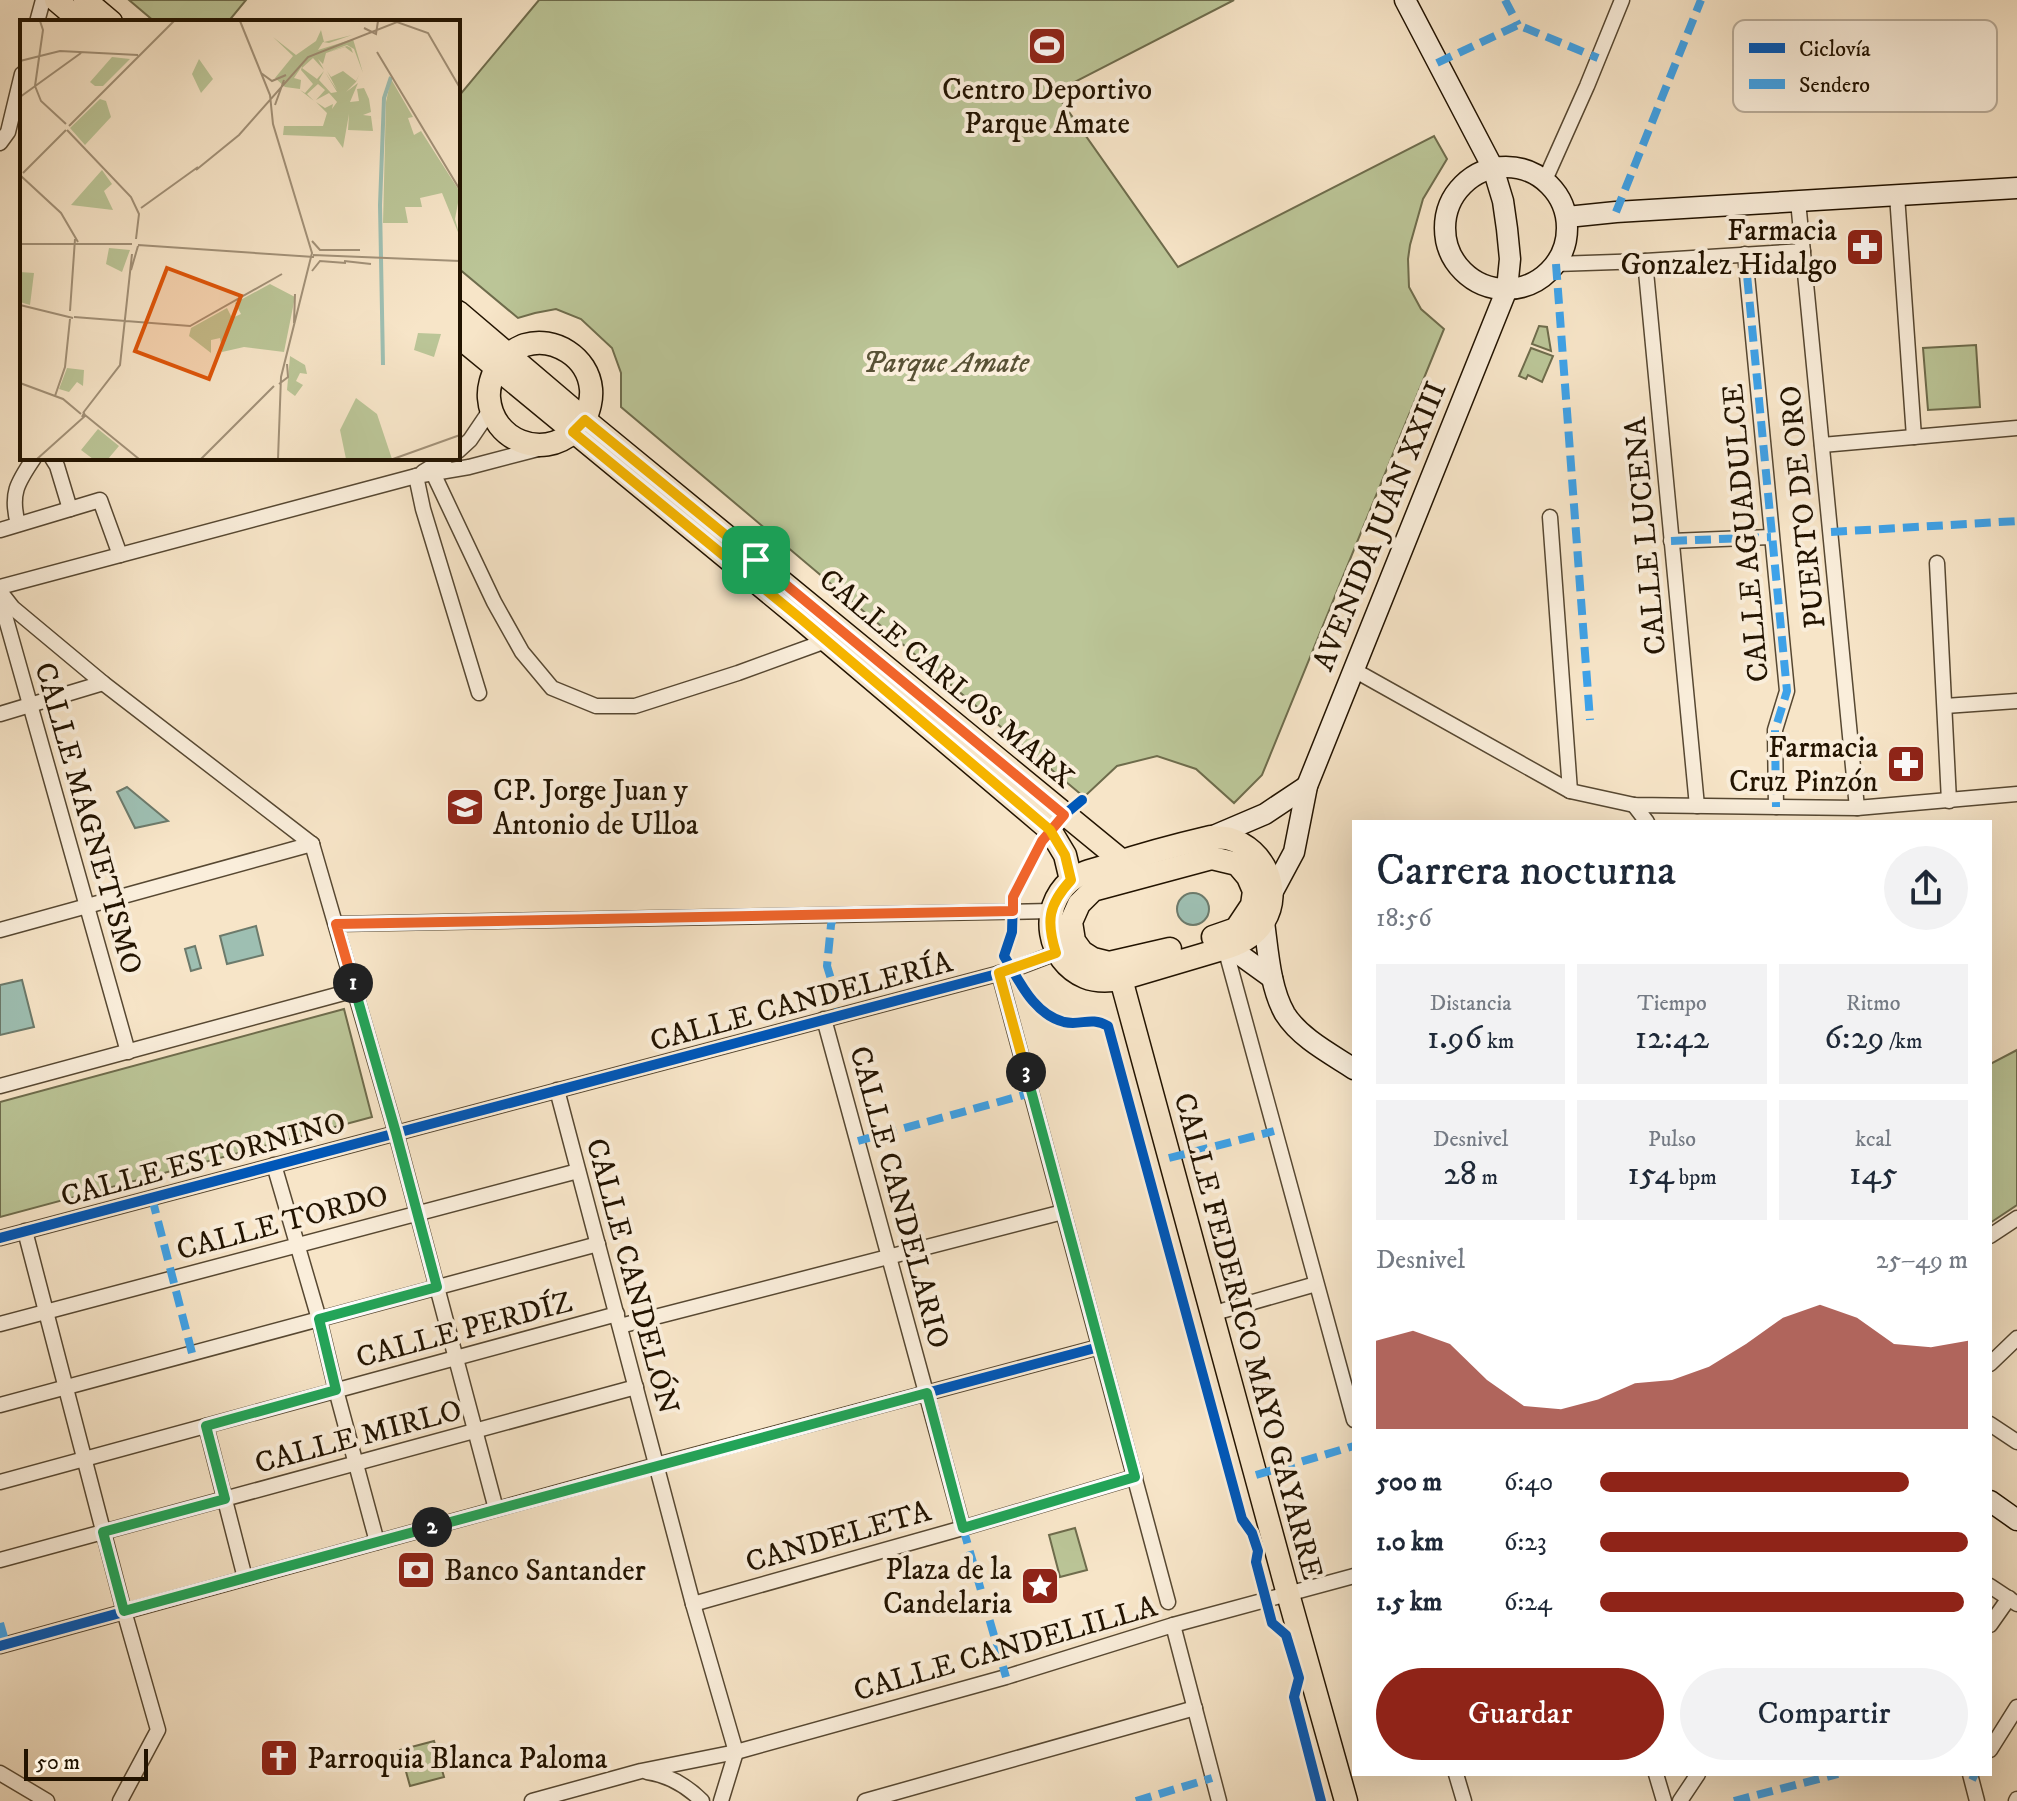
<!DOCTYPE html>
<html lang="es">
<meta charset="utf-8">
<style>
:root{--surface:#fff;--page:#f2f2f3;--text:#1f2937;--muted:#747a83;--accent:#8f2418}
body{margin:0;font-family:"IM FELL DW Pica",serif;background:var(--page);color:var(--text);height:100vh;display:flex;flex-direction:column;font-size:30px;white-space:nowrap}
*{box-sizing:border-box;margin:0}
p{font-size:26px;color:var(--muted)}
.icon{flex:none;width:44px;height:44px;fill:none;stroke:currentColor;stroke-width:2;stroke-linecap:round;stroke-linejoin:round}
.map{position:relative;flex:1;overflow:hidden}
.drawer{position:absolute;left:1352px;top:820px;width:640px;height:956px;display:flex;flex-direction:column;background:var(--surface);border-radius:0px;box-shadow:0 8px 32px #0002}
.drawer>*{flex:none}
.scale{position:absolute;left:24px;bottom:20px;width:124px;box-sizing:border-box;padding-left:8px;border:4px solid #221300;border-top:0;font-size:22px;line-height:28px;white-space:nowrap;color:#221300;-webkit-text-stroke:6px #faeedb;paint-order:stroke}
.pin{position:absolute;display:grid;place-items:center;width:68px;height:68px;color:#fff;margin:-34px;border-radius:16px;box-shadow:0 4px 12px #0006}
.km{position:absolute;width:40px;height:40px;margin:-20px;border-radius:50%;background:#222;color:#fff;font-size:22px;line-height:40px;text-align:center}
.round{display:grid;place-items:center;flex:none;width:84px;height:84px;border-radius:42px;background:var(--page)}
.summary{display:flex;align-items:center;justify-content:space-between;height:136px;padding:0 24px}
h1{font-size:44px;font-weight:600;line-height:60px}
.figures{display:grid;grid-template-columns:repeat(3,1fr);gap:12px;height:136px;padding:8px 24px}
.figures div{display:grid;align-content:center;border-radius:0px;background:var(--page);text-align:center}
.figures b{font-size:34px;font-weight:600}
.figures small{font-size:22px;font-weight:400}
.figures p{font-size:22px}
.chart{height:224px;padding:16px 24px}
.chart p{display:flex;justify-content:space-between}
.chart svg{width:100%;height:144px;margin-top:8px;fill:var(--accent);opacity:.7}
.action{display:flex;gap:16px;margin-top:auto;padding:16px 24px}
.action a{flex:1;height:92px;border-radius:48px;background:var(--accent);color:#fff;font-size:32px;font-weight:600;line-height:92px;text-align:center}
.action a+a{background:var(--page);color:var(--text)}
ul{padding:0 24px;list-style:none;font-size:26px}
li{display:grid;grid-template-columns:128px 96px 1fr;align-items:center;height:60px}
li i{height:20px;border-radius:10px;background:var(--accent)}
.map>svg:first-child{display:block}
.green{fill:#bbc597;stroke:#6e6c4c;stroke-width:2}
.water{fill:#9ebfb2;stroke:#6c7a6b;stroke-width:2}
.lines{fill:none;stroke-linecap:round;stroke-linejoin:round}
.street-casing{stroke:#574832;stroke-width:17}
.secondary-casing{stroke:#221300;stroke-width:23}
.primary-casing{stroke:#221300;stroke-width:25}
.street{stroke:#faeedb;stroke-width:14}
.secondary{stroke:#faeedb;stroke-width:20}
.primary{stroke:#f7e5c8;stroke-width:22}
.quiet{stroke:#3ea2e9;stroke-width:8;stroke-dasharray:16 8;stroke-linecap:butt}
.cycleway-casing{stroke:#faeedb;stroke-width:15}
.cycleway{stroke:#0057b8;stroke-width:10}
.split-1-casing{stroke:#fff;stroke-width:16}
.split-2-casing{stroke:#fff;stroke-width:16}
.split-3-casing{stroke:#fff;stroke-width:16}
.split-4-casing{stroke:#fff;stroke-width:16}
.split-1{stroke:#f0652b;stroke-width:10}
.split-2{stroke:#22a559;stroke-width:10}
.split-3{stroke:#22a559;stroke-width:10}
.split-4{stroke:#f5b400;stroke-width:10}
.labels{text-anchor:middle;stroke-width:8;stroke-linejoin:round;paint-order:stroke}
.poi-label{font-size:30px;fill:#221300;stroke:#faeedb;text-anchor:end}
.park-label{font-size:30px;font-style:italic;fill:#585135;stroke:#faeedb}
.street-label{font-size:30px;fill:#221300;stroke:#faeedb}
.inset-river{fill:none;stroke:#9ebfb2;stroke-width:4}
.inset-road{fill:none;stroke:#a29178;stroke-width:2}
.view{fill:#de560b;fill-opacity:0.15;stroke:#de560b;stroke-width:4}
.inset-edge{fill:none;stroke:#221300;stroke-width:4}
.key{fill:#faeedb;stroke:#b9ac99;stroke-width:2}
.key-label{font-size:22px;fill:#221300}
</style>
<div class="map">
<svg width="2017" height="1801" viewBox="0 0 2017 1801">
<rect width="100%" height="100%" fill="#f7e5c8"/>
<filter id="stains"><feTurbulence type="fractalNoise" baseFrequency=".0025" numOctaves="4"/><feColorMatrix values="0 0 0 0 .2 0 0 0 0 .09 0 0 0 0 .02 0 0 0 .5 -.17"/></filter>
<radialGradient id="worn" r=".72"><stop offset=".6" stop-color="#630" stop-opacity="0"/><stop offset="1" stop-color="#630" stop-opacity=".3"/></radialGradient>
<g class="green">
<path d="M129,0H246L228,22H155Z"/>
<path d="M539,0H1234L1055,92L1178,267L1434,136L1447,159L1423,199L1410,245L1408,259L1409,287L1421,309L1444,329L1262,775L1234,803L1196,769L1157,756L1117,766L1084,797L621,407V373L612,348L581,319L556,309L535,313L518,318L458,268V97Z"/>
<path d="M1539,326L1547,327L1551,351L1532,344Z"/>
<path d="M1976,345L1980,407L1928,410L1923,348Z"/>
<path d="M1531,348L1553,356L1542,382L1528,375L1526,379L1519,376Z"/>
<path d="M344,1009L372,1117L0,1217V1102Z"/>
<path d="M2017,1050V1205L1990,1223V1064Z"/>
<path d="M1075,1528L1087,1570L1060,1577L1049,1535Z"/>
<path d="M434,1741L444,1777L410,1786L400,1750Z"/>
</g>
<g class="water">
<path d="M127,787L168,821L135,828L117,792Z"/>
<circle cx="1193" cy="909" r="16"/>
<path d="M256,926L263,955L227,964L220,936Z"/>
<path d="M195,946L201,968L191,971L185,949Z"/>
<path d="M22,980L34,1027L0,1035V985Z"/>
</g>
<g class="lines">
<defs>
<g id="street">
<path d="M37,22L43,0"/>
<path d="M0,143L8,132L22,74"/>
<path d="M1545,180L1587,86L1622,0"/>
<path d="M1897,195L1914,437"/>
<path d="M1798,201L1857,808"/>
<path d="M1745,254L1787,691L1775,730L1776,807"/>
<path d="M1645,261L1697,806"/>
<path d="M1556,264L1645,261L1803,251"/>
<path d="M1822,445L2017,428"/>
<path d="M458,451L470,440L491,409"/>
<path d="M52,458L57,466L70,509"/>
<path d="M423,472L446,458"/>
<path d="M433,473L494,602L522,652L552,688L596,706H635L738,673L826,641"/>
<path d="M416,476L423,509L479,693"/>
<path d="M1550,517L1570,791"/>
<path d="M18,524C10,494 17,483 34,458"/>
<path d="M0,530L100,500L120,555"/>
<path d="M1671,541L1771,537"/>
<path d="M1937,563L1949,801"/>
<path d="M0,587L416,476L469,467L538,449"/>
<path d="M2,594L13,608L103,683L312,844"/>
<path d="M0,598L128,1052"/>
<path d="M1354,670L1570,791L1634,805L1857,808L2017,794"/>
<path d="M1945,706L2017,701"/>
<path d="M0,714L103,683"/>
<path d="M1634,805L1647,822"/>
<path d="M312,844L396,1133L496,1509"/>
<path d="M336,924L1051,911"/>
<path d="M0,930L312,844"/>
<path d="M1225,948L1354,1420"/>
<path d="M999,973L1168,1602"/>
<path d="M824,1019L963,1528"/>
<path d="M0,1086L355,990"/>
<path d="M557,1090L693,1604L736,1752"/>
<path d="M274,1165L319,1319L336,1390L377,1542"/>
<path d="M25,1231L124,1611L158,1730L120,1801"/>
<path d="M1990,1236L2017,1218"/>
<path d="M0,1238L1012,970L1056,953"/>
<path d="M1211,1314L1316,1284"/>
<path d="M0,1324L578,1171"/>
<path d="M620,1326L1063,1212"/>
<path d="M1990,1364L2017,1338"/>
<path d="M0,1405L598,1244"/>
<path d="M1990,1424L2017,1442"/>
<path d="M206,1426L245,1578"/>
<path d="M0,1482L617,1314"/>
<path d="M0,1560L636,1387"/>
<path d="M1990,1586L2017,1604"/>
<path d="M693,1604L963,1528L1135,1477"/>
<path d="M1173,1625L1219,1801"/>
<path d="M1990,1625L2009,1598"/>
<path d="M0,1646L657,1465L1099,1347"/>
<path d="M1990,1750L2017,1707"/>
<path d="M647,1772C668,1775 687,1786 702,1801"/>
<path d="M0,1773L47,1801"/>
<path d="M1456,1774L1464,1801"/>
<path d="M1656,1774L1664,1801"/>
<path d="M1970,1774L1977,1801"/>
<path d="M532,1801L641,1771L736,1752L1006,1677L1173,1625L1354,1576"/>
<path d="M721,1801L736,1752"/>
<path d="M865,1801L1195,1708"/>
<path d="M1680,1801L1698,1774"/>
<path d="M2016,1801L2017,1799"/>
</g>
<g id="secondary">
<circle cx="1506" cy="228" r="61"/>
<path d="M1567,217L1616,212L2017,188"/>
<path d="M1211,837L1265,814L1307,786"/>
<path d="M1272,893L1294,852L1307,786L1507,289L1510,259L1507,229L1503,201L1493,168L1405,0"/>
<path d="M1264,922C1268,951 1270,988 1285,1014C1300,1038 1331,1054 1354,1069"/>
<path d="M1229,947L1272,978"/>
<path d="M1990,1501L2017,1520"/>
</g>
<g id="primary">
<path d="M56,0L82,22"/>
<path d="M85,0L111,22"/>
<path d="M458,312L585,420L1122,861"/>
<path d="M458,336L800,618L1050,830L1065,855L1071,880"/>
<path d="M508,354C513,351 519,347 525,345C554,336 588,357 591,389C592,400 589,409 585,420"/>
<path d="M496,367C492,377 488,387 489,398C492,440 542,460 573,432"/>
<path d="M1211,837C1217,838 1224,837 1230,839C1264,849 1283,890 1264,921C1256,935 1243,942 1229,947L1121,979C1109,981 1097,982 1085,977C1047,961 1038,909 1070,881C1081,872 1096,869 1110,865C1143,854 1177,845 1211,837Z"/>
<path d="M1170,949L1109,963L1093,959L1082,952L1074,941L1071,922L1079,904L1093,890L1212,858L1237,864L1248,877L1254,891L1252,905L1236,929L1213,937"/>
<path d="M1121,979L1288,1594L1346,1801"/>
</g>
</defs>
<use href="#street" class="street-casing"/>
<use href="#secondary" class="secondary-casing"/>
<use href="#primary" class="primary-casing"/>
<use href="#street" class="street"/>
<use href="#secondary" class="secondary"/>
<use href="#primary" class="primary"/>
<g class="quiet">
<path d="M1505,0L1518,25"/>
<path d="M1437,63L1518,25L1598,58"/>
<path d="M1616,212L1701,0"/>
<path d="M1745,254L1787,691L1775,730L1776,807"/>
<path d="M1556,264L1590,720"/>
<path d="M1831,532L2017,521"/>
<path d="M1671,541L1771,537"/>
<path d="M834,914L831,925L827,966L835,992L839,1015"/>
<path d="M858,1141L1031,1093"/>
<path d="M1169,1158L1274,1131"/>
<path d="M152,1198L192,1353"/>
<path d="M1256,1475L1354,1446"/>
<path d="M963,1528L1006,1677"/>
<path d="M0,1623L6,1644"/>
<path d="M1972,1780L1975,1774"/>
<path d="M1136,1801L1212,1778"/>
<path d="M1734,1801L1838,1774"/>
</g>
<defs>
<g id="cycleway">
<path d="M1082,800L1064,815L1042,841L1013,897L1012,932L1004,956C1019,980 1033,1014 1064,1022C1082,1026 1090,1016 1108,1026L1242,1519L1252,1533L1258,1551L1256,1562L1272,1623L1286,1635L1299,1678L1294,1697L1321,1801"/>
<path d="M0,1238L1012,970L1056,953"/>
<path d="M0,1646L657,1465L1099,1347"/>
</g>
</defs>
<use href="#cycleway" class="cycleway-casing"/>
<use href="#cycleway" class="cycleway"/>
</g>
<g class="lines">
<defs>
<path id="split-1" d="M353,983L336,924L1013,911V897L1042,841L1064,815L756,560"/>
<path id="split-2" d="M353,983L396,1133L437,1287L319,1319L336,1390L206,1426L225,1499L103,1532L124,1611L432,1527"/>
<path id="split-3" d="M432,1527L927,1393L963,1528L1135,1477L1026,1072"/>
<path id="split-4" d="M756,560L585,420L573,432L800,618L1050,830L1065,855L1071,880C1048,905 1046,921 1056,953L999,973L1026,1072"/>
</defs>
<use href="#split-1" class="split-1-casing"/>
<use href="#split-2" class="split-2-casing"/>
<use href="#split-3" class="split-3-casing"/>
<use href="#split-4" class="split-4-casing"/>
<use href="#split-1" class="split-1"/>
<use href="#split-2" class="split-2"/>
<use href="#split-3" class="split-3"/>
<use href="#split-4" class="split-4"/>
</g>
<defs>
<symbol id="stadium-square" viewBox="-11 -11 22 22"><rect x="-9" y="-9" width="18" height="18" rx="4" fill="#8f2418" stroke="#faeedb"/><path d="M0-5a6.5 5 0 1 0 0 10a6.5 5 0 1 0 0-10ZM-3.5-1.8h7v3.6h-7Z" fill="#fff"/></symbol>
<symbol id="pharmacy-square" viewBox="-11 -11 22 22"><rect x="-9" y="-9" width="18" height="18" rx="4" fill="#8f2418" stroke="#faeedb"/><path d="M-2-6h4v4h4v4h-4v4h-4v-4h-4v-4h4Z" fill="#fff"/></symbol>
<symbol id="school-square" viewBox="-11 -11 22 22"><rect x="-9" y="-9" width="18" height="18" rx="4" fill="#8f2418" stroke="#faeedb"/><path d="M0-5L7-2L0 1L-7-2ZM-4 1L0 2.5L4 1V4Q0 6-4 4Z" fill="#fff"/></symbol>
<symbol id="bank-square" viewBox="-11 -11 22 22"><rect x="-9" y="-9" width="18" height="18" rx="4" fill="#8f2418" stroke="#faeedb"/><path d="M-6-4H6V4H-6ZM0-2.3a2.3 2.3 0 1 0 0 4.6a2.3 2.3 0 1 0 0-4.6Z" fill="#fff"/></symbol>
<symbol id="sight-square" viewBox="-11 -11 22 22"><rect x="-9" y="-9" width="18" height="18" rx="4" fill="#8f2418" stroke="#faeedb"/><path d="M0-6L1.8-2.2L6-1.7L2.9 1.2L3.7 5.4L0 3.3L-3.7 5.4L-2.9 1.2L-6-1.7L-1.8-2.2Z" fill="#fff"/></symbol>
<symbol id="church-square" viewBox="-11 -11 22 22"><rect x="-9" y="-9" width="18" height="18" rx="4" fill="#8f2418" stroke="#faeedb"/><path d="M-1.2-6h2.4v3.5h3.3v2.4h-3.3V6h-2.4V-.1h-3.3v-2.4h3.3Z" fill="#fff"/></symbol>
</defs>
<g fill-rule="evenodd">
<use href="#stadium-square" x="1025" y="24" width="44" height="44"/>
<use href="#pharmacy-square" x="1843" y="225" width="44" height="44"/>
<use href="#pharmacy-square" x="1884" y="742" width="44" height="44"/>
<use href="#school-square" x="443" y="785" width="44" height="44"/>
<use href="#bank-square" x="394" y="1548" width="44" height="44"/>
<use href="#sight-square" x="1018" y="1564" width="44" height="44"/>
<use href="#church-square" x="257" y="1736" width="44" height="44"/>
</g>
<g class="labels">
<g class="poi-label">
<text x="1047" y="99" text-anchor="middle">Centro Deportivo<tspan x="1047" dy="34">Parque Amate</tspan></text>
<text x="1837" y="240">Farmacia<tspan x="1837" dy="34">Gonzalez Hidalgo</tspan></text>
<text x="1878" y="757">Farmacia<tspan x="1878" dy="34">Cruz Pinzón</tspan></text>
<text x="493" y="800" text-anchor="start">CP. Jorge Juan y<tspan x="493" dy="34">Antonio de Ulloa</tspan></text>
<text x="1012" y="1579">Plaza de la<tspan x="1012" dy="34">Candelaria</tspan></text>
<text x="444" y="1580" text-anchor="start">Banco Santander</text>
<text x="307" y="1768" text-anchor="start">Parroquia Blanca Paloma</text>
</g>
<g class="park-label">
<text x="946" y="372">Parque Amate</text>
</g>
<g class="street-label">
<text transform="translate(1802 507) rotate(-96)" y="10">PUERTO DE ORO</text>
<text transform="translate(1379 526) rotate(-68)" y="10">AVENIDA JUAN XXIII</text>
<text transform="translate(1745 533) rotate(-95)" y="10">CALLE AGUADULCE</text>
<text transform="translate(1645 536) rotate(-95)" y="10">CALLE LUCENA</text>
<text transform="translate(947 678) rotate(40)" y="10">CALLE CARLOS MARX</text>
<text transform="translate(89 818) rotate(74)" y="10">CALLE MAGNETISMO</text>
<text transform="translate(801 1001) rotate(-15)" y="10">CALLE CANDELERÍA</text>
<text transform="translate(203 1159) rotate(-15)" y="10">CALLE ESTORNINO</text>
<text transform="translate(900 1197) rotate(75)" y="10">CALLE CANDELARIO</text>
<text transform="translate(282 1222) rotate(-15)" y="10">CALLE TORDO</text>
<text transform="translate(633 1276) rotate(75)" y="10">CALLE CANDELÓN</text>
<text transform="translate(464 1329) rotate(-15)" y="10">CALLE PERDÍZ</text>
<text transform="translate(1249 1336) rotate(75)" y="10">CALLE FEDERICO MAYO GAYARRE</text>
<text transform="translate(358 1436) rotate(-15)" y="10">CALLE MIRLO</text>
<text transform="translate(838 1536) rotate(-16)" y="10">CANDELETA</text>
<text transform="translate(1005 1648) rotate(-16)" y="10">CALLE CANDELILLA</text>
</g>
</g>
<g transform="translate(20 20)">
<rect width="440" height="440" fill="#f7e5c8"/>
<path d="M301,10L304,22L332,15L309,23L303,22L298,30L333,19L343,53L334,29L327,25L308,32L324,27L327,26L331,28L333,33L325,27L306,33L303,44L298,39L304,50L293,38L282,48L297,59L304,51L299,60L311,73L317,72L305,52L317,70L307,51L311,57L323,51L336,61L339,55L336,62L326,72L338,63L330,82L339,81L337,69L344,68L349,79L351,92L343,95L351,96L353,111L328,110L329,94L323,128L315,117L263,115L264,106H303L307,93L296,82L305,88L313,84L312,89L317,82L309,73L296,80L305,70L298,64L287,74L294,81L280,70L285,73L293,64L281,50L282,46L274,58L281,60L280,69L265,67L255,58L273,36L253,17L276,35L296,21ZM92,37L110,39L83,66H75L70,62ZM179,39L193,59L181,73L172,54ZM371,59L393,97L388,98L394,115L401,111L440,172L435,199L440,217L422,173L400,178L402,187H385L388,203H363L366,82ZM80,79L86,81L91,97L65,125L50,108ZM82,150L92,164L84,171L93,190L51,185ZM89,228L110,230L102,252L86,244ZM0,252L14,253L10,285L0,282ZM250,264L275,277L264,332L224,327L202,332L200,318L191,320V333L169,316L171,308L207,288L212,298L221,294L215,283ZM398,313L421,314L414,337L394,330ZM270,336L285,345L287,354L280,353L276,361L283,365L275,376L267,370ZM47,348L64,350L63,366L57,362L49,372L39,369ZM336,378L357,394L372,439H326L320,410ZM78,409L99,426L88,439H73L61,430Z" fill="#bbc597"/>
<path class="inset-river" d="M363,345L360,185L364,78L371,57"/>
<path class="inset-road" d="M20,1L23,10L15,66L21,81L46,104M220,1L250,75L253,104L292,233L261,357L258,439M344,8L356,14L358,1M357,32L440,170M0,41L40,31L118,35M241,53L252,61L266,55M0,77L61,33M255,85L264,60M49,106L154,1M47,110L111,177L119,194L116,219M176,150L219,115L288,37L377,2L408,13L440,68M3,153L46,110M1,156L41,193L58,222M121,188L178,147M292,221L300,230H340M0,224H112M118,225L294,237M293,235L440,241M324,241L351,244M111,250L118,226M292,251L300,241L326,243M0,285L53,298M50,291L55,219M54,297L170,306L262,254M274,303L275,274M0,363L43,379L61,394M259,364L268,357L267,344M35,376L45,347L50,299M63,393L100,345L112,234M65,395L119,439M17,439L65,396L64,393L62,397M181,439L254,366M373,439L440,415"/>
<path class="view" d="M147,248L221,276L189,359L115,331Z"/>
<rect width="440" height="440" class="inset-edge"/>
</g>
<rect x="1733" y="20" width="264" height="92" rx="12" class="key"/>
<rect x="1749" y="43" width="36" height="10" fill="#0057b8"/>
<rect x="1749" y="79" width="36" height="10" fill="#3ea2e9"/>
<g class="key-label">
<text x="1799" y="56">Ciclovía</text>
<text x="1799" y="92">Sendero</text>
</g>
<rect width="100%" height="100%" filter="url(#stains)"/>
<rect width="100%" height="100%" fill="url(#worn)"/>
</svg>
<div class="scale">50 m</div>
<div class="pin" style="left:756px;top:560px;background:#1e9e55"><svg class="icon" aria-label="arrive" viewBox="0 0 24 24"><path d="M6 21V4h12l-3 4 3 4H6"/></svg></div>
<b class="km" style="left:353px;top:983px">1</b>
<b class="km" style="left:432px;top:1527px">2</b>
<b class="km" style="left:1026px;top:1072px">3</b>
<section class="drawer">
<div class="summary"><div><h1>Carrera nocturna</h1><p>18:56</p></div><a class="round"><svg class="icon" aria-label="share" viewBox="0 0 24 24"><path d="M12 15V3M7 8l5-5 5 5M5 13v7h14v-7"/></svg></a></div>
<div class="figures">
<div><p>Distancia</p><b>1.96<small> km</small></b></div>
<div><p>Tiempo</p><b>12:42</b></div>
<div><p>Ritmo</p><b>6:29<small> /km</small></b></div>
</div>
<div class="figures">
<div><p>Desnivel</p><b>28<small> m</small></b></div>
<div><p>Pulso</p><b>154<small> bpm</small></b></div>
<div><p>kcal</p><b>145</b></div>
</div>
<div class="chart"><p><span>Desnivel</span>25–49 m</p>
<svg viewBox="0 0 160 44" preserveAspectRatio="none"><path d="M0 44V17L10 14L20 18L30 29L40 37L50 38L60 35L70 30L80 29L90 25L100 18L110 10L120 6L130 10L140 18L150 19L160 17V44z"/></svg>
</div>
<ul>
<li><b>500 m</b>6:40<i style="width:84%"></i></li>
<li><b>1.0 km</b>6:23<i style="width:100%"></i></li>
<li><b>1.5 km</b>6:24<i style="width:99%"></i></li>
</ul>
<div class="action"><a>Guardar</a><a>Compartir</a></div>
</section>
</div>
